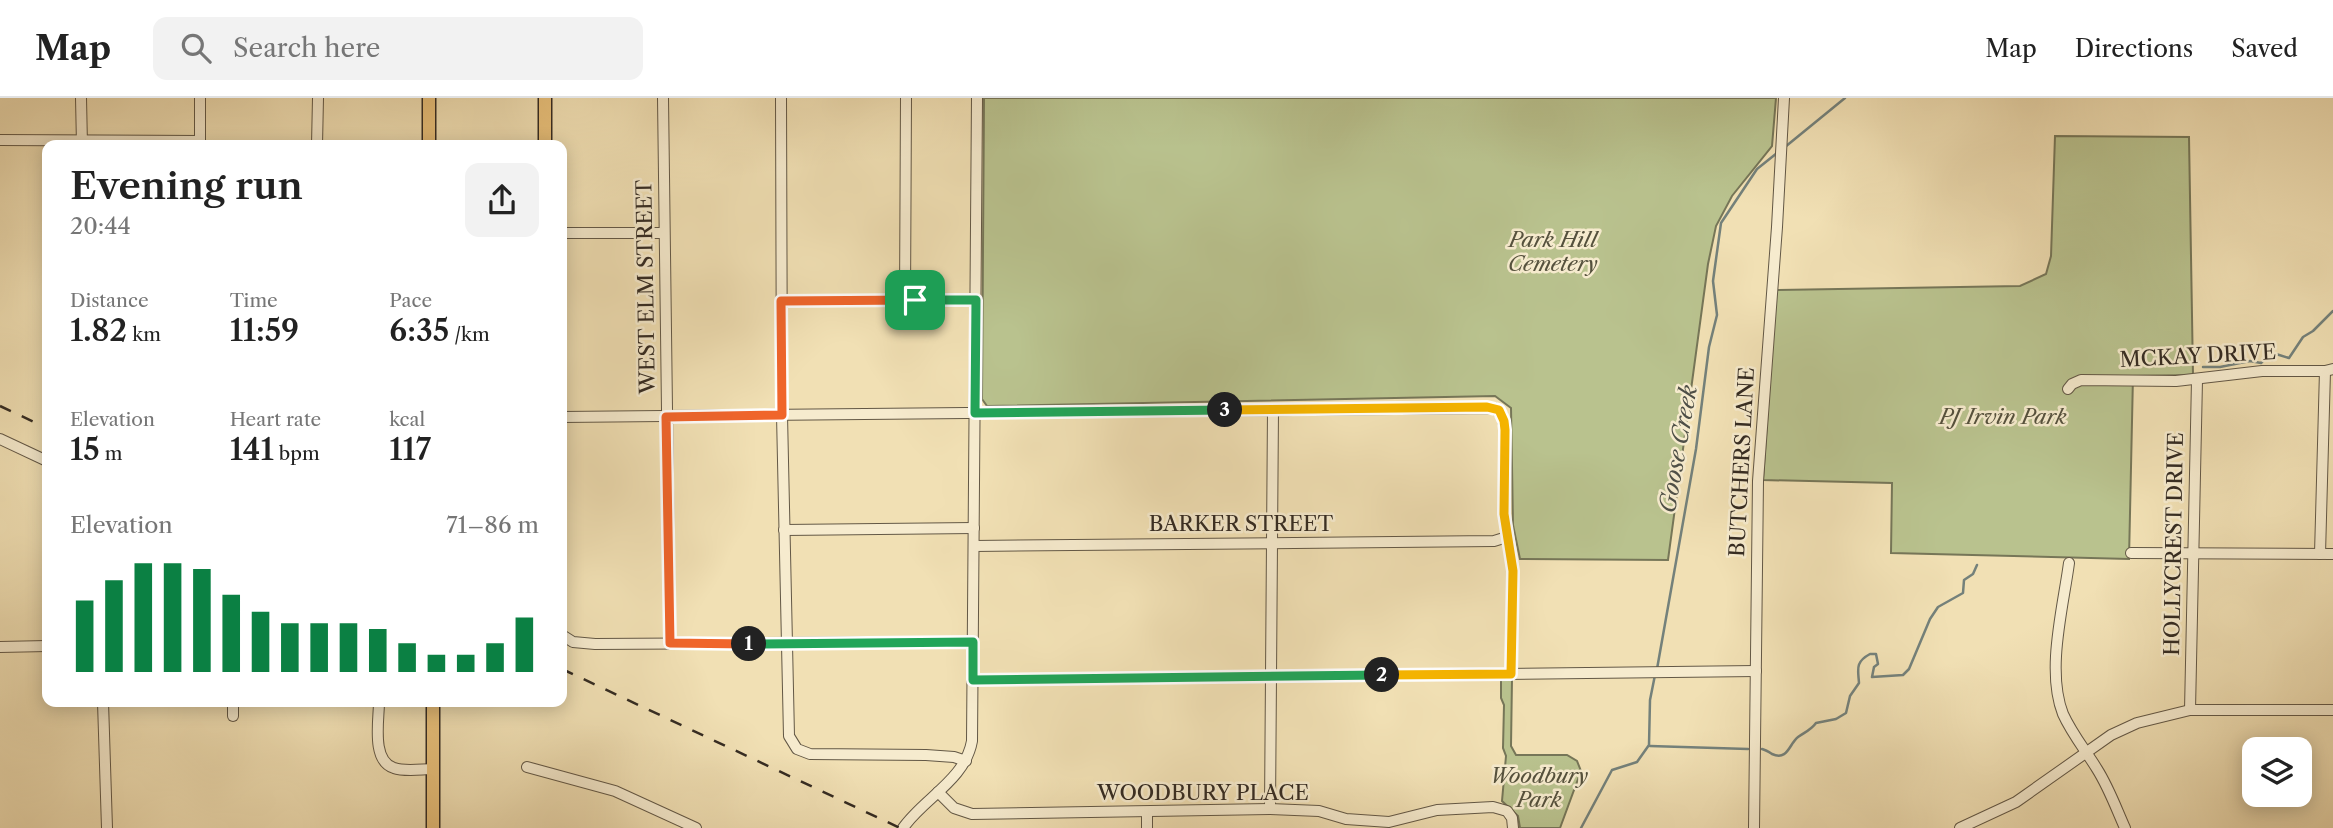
<!DOCTYPE html>
<meta charset="utf-8">
<style>
:root{--surface:#fff;--page:#f2f2f2;--text:#222;--muted:#767676;--line:#e0e0e0;--accent:#0b8043}
body{margin:0;font-family:"Libre Caslon Text",serif;background:var(--page);color:var(--text);height:100vh;display:flex;flex-direction:column;font-size:26px;white-space:nowrap}
*{box-sizing:border-box;margin:0}
p{font-size:23px;color:var(--muted)}
.icon{flex:none;width:38px;height:38px;fill:none;stroke:currentColor;stroke-width:2;stroke-linecap:round;stroke-linejoin:round}
.map{position:relative;flex:1;overflow:hidden}
.drawer{position:absolute;left:42px;top:42px;width:525px;height:567px;display:flex;flex-direction:column;background:var(--surface);border-radius:14px;box-shadow:0 4px 18px #0003}
.drawer>*{flex:none}
.buttons{position:absolute;left:2242px;top:639px;display:grid;gap:14px}
.buttons a{display:grid;place-items:center;width:70px;height:70px;border-radius:14px;background:var(--surface);box-shadow:0 4px 18px #0003;font-size:35px}
.pin{position:absolute;display:grid;place-items:center;width:60px;height:60px;color:#fff;margin:-30px;border-radius:14px;box-shadow:0 4px 10px #0006}
.km{position:absolute;width:35px;height:35px;margin:-18px;border-radius:50%;background:#222;color:#fff;font-size:19px;line-height:35px;text-align:center}
.round{display:grid;place-items:center;flex:none;width:74px;height:74px;border-radius:14px;background:var(--page)}
.headline{display:flex;align-items:center;justify-content:space-between;height:119px;padding:0 28px}
h1{font-size:38px;font-weight:600;line-height:52px}
.figures{display:grid;grid-template-columns:repeat(3,1fr);gap:10px;height:119px;padding:7px 28px}
.figures div{display:grid;align-content:center}
.figures b{font-size:30px;font-weight:600}
.figures small{font-size:19px;font-weight:400}
.figures p{font-size:19px}
.chart{height:196px;padding:14px 28px}
.chart p{display:flex;justify-content:space-between}
.chart svg{width:100%;height:126px;margin-top:7px;stroke:var(--accent);stroke-width:6}
header{display:flex;align-items:center;gap:42px;box-sizing:border-box;height:98px;padding:0 35px;background:var(--surface);border-bottom:2px solid var(--line)}
header strong{font-size:33px}
nav{display:flex;gap:38px;margin-inline-start:auto;font-size:24px}
.search{width:490px;height:63px;background:var(--page);display:flex;align-items:center;gap:18px;box-sizing:border-box;padding:0 24px;border-radius:14px;color:var(--muted);font-size:26px}
.map>svg:first-child{display:block}
.green{fill:#b9c28e;stroke:#767658;stroke-width:2}
.lines{fill:none;stroke-linecap:round;stroke-linejoin:round}
.stream{stroke:#74817b;stroke-width:2.5}
.minor-casing{stroke:#635846;stroke-width:12}
.major-casing{stroke:#342b22;stroke-width:15}
.minor{stroke:#f6ebce;stroke-width:10}
.major{stroke:#e8c07a;stroke-width:12}
.rail{stroke:#342b22;stroke-width:2.5;stroke-dasharray:12 12;stroke-linecap:butt}
.split-1-casing{stroke:#fff;stroke-width:14}
.split-2-casing{stroke:#fff;stroke-width:14}
.split-3-casing{stroke:#fff;stroke-width:14}
.split-4-casing{stroke:#fff;stroke-width:14}
.split-1{stroke:#f0652b;stroke-width:9}
.split-2{stroke:#22a559;stroke-width:9}
.split-3{stroke:#f5b400;stroke-width:9}
.split-4{stroke:#22a559;stroke-width:9}
.labels{text-anchor:middle;stroke-width:5;stroke-linejoin:round;paint-order:stroke}
.park-label{font-size:21px;font-style:italic;fill:#55513d;stroke:#f6ebce}
.street-label{font-size:21px;fill:#342b22;stroke:#f6ebce}
.water-label{font-size:23px;font-style:italic;fill:#4e4f47;stroke:#f6ebce}
</style>
<header>
<strong>Map</strong>
<div class="search"><svg class="icon" aria-label="search" viewBox="0 0 24 24"><circle cx="10" cy="10" r="6"/><path d="M15 15l6 6"/></svg>Search here</div>
<nav><a>Map</a><a>Directions</a><a>Saved</a></nav>
</header>
<div class="map">
<svg width="2333" height="730" viewBox="0 0 2333 730">
<rect width="100%" height="100%" fill="#f1e0b4"/>
<filter id="stains"><feTurbulence type="fractalNoise" baseFrequency=".00286" numOctaves="4"/><feColorMatrix values="0 0 0 0 .2 0 0 0 0 .09 0 0 0 0 .02 0 0 0 .5 -.17"/></filter>
<radialGradient id="worn" r=".72"><stop offset=".6" stop-color="#630" stop-opacity="0"/><stop offset="1" stop-color="#630" stop-opacity=".3"/></radialGradient>
<g class="green">
<path d="M984,0H1776L1772,48L1732,98L1716,128L1708,166L1668,462L1520,461L1513,427L1511,310L1495,298L987,308L982,301Z"/>
<path d="M2055,38L2189,39L2193,277L2133,278L2129,461L1891,455L1892,385L1763,382L1776,192L2020,188L2046,176L2051,158Z"/>
<path d="M1512,581L1511,648L1516,657H1567L1577,663L1581,673L1560,730H1520L1518,718L1502,703L1506,658L1503,650L1504,607L1501,600V582Z"/>
</g>
<g class="lines">
<g class="stream">
<path d="M1785,49L1845,0"/>
<path d="M2203,269H2220L2250,263L2261,265L2266,260L2272,262L2276,256L2289,260L2303,239L2313,233L2333,213"/>
<path d="M1657,571L1696,351L1709,249L1717,217L1713,183L1721,125L1757,71L1777,55"/>
<path d="M1650,648L1748,651"/>
<path d="M1762,651C1766,652 1769,654 1772,656C1788,663 1789,646 1798,639C1805,634 1811,632 1816,625L1836,621L1846,615L1850,598L1859,585C1858,571 1855,564 1870,556H1876L1878,566L1874,569L1872,579L1903,577L1909,571L1930,521L1938,509L1963,495L1964,482L1973,476L1977,467"/>
<path d="M1581,730L1612,672L1637,664L1649,647L1650,602L1655,577"/>
</g>
<defs>
<g id="minor">
<path d="M81,0L82,47"/>
<path d="M200,0V47"/>
<path d="M663,0L670,546"/>
<path d="M781,0L782,317L789,638L797,651L810,656L926,657L954,659L966,663"/>
<path d="M0,42L200,43"/>
<path d="M317,47L318,0"/>
<path d="M562,135H664"/>
<path d="M905,202L906,0"/>
<path d="M781,203L976,202"/>
<path d="M2068,291L2072,286L2081,282L2176,283L2262,273H2325L2333,271"/>
<path d="M562,319L1494,310L1502,317L1505,332L1504,416L1513,473L1511,576"/>
<path d="M0,341L47,363"/>
<path d="M784,432L974,430"/>
<path d="M974,448L1494,443L1507,439"/>
<path d="M2131,455L2333,456"/>
<path d="M2320,456L2325,273"/>
<path d="M2069,465C2063,510 2046,573 2063,616C2072,636 2086,653 2097,671C2109,690 2116,710 2125,730"/>
<path d="M562,537L573,544L595,546L973,544"/>
<path d="M0,549L47,548"/>
<path d="M973,582L1756,573"/>
<path d="M103,604L107,730"/>
<path d="M233,604V618"/>
<path d="M379,604C379,622 371,663 394,670C405,674 422,671 433,671"/>
<path d="M2190,612L2197,282"/>
<path d="M527,669L615,693L696,730"/>
<path d="M938,694L954,710L972,716L1270,711L1319,713L1346,721L1389,724L1437,712L1493,709L1507,713L1512,720L1513,730"/>
<path d="M1270,711L1273,311"/>
<path d="M1147,714V730"/>
<path d="M903,730C924,700 965,682 972,643L977,0"/>
<path d="M1754,730L1758,383L1777,129L1784,0"/>
<path d="M1960,730L2016,704L2111,637L2137,625L2190,612H2333"/>
</g>
<g id="major">
<path d="M429,0V47"/>
<path d="M545,47V0"/>
<path d="M433,730V604"/>
</g>
</defs>
<use href="#minor" class="minor-casing"/>
<use href="#major" class="major-casing"/>
<use href="#minor" class="minor"/>
<use href="#major" class="major"/>
<g class="rail">
<path d="M0,308L47,330"/>
<path d="M562,571L900,730"/>
</g>
</g>
<g class="lines">
<defs>
<path id="split-1" d="M749,546L670,545L666,319L782,317L781,203L915,202"/>
<path id="split-2" d="M749,546L973,544V582L1382,577"/>
<path id="split-3" d="M1225,312L1487,309L1499,312L1504,323L1505,332L1504,416L1513,473L1511,576L1382,577"/>
<path id="split-4" d="M915,202H976L975,315L1225,312"/>
</defs>
<use href="#split-1" class="split-1-casing"/>
<use href="#split-2" class="split-2-casing"/>
<use href="#split-3" class="split-3-casing"/>
<use href="#split-4" class="split-4-casing"/>
<use href="#split-1" class="split-1"/>
<use href="#split-2" class="split-2"/>
<use href="#split-3" class="split-3"/>
<use href="#split-4" class="split-4"/>
</g>
<g class="labels">
<g class="park-label">
<text x="1553" y="149">Park Hill<tspan x="1553" dy="24">Cemetery</tspan></text>
<text x="2003" y="326">PJ Irvin Park</text>
<text x="1539" y="685">Woodbury<tspan x="1539" dy="24">Park</tspan></text>
</g>
<g class="street-label">
<text transform="translate(646 189) rotate(-91)" y="7">WEST ELM STREET</text>
<text transform="translate(2198 258) rotate(-3)" y="7">MCKAY DRIVE</text>
<text transform="translate(1742 364) rotate(-87)" y="7">BUTCHERS LANE</text>
<text x="1241" y="433">BARKER STREET</text>
<text transform="translate(2174 446) rotate(-89)" y="7">HOLLYCREST DRIVE</text>
<text x="1203" y="702">WOODBURY PLACE</text>
</g>
<g class="water-label">
<text transform="translate(1678 351) rotate(-80)" y="8">Goose Creek</text>
</g>
</g>
<rect width="100%" height="100%" filter="url(#stains)"/>
<rect width="100%" height="100%" fill="url(#worn)"/>
</svg>
<div class="buttons">
<a><svg class="icon" aria-label="layers" viewBox="0 0 24 24"><path d="M12 4l9 5-9 5-9-5zM3 14l9 5 9-5"/></svg></a>
</div>
<div class="pin" style="left:915px;top:202px;background:#1e9e55"><svg class="icon" aria-label="arrive" viewBox="0 0 24 24"><path d="M6 21V4h12l-3 4 3 4H6"/></svg></div>
<b class="km" style="left:749px;top:546px">1</b>
<b class="km" style="left:1382px;top:577px">2</b>
<b class="km" style="left:1225px;top:312px">3</b>
<section class="drawer">
<div class="headline"><div><h1>Evening run</h1><p>20:44</p></div><a class="round"><svg class="icon" aria-label="share" viewBox="0 0 24 24"><path d="M12 15V3M7 8l5-5 5 5M5 13v7h14v-7"/></svg></a></div>
<div class="figures">
<div><p>Distance</p><b>1.82<small> km</small></b></div>
<div><p>Time</p><b>11:59</b></div>
<div><p>Pace</p><b>6:35<small> /km</small></b></div>
</div>
<div class="figures">
<div><p>Elevation</p><b>15<small> m</small></b></div>
<div><p>Heart rate</p><b>141<small> bpm</small></b></div>
<div><p>kcal</p><b>117</b></div>
</div>
<div class="chart"><p><span>Elevation</span>71–86 m</p>
<svg viewBox="0 0 160 44" preserveAspectRatio="none"><path d="M5 44V19M15 44V12M25 44V6M35 44V6M45 44V8M55 44V17M65 44V23M75 44V27M85 44V27M95 44V27M105 44V29M115 44V34M125 44V38M135 44V38M145 44V34M155 44V25"/></svg>
</div>
</section>
</div>
